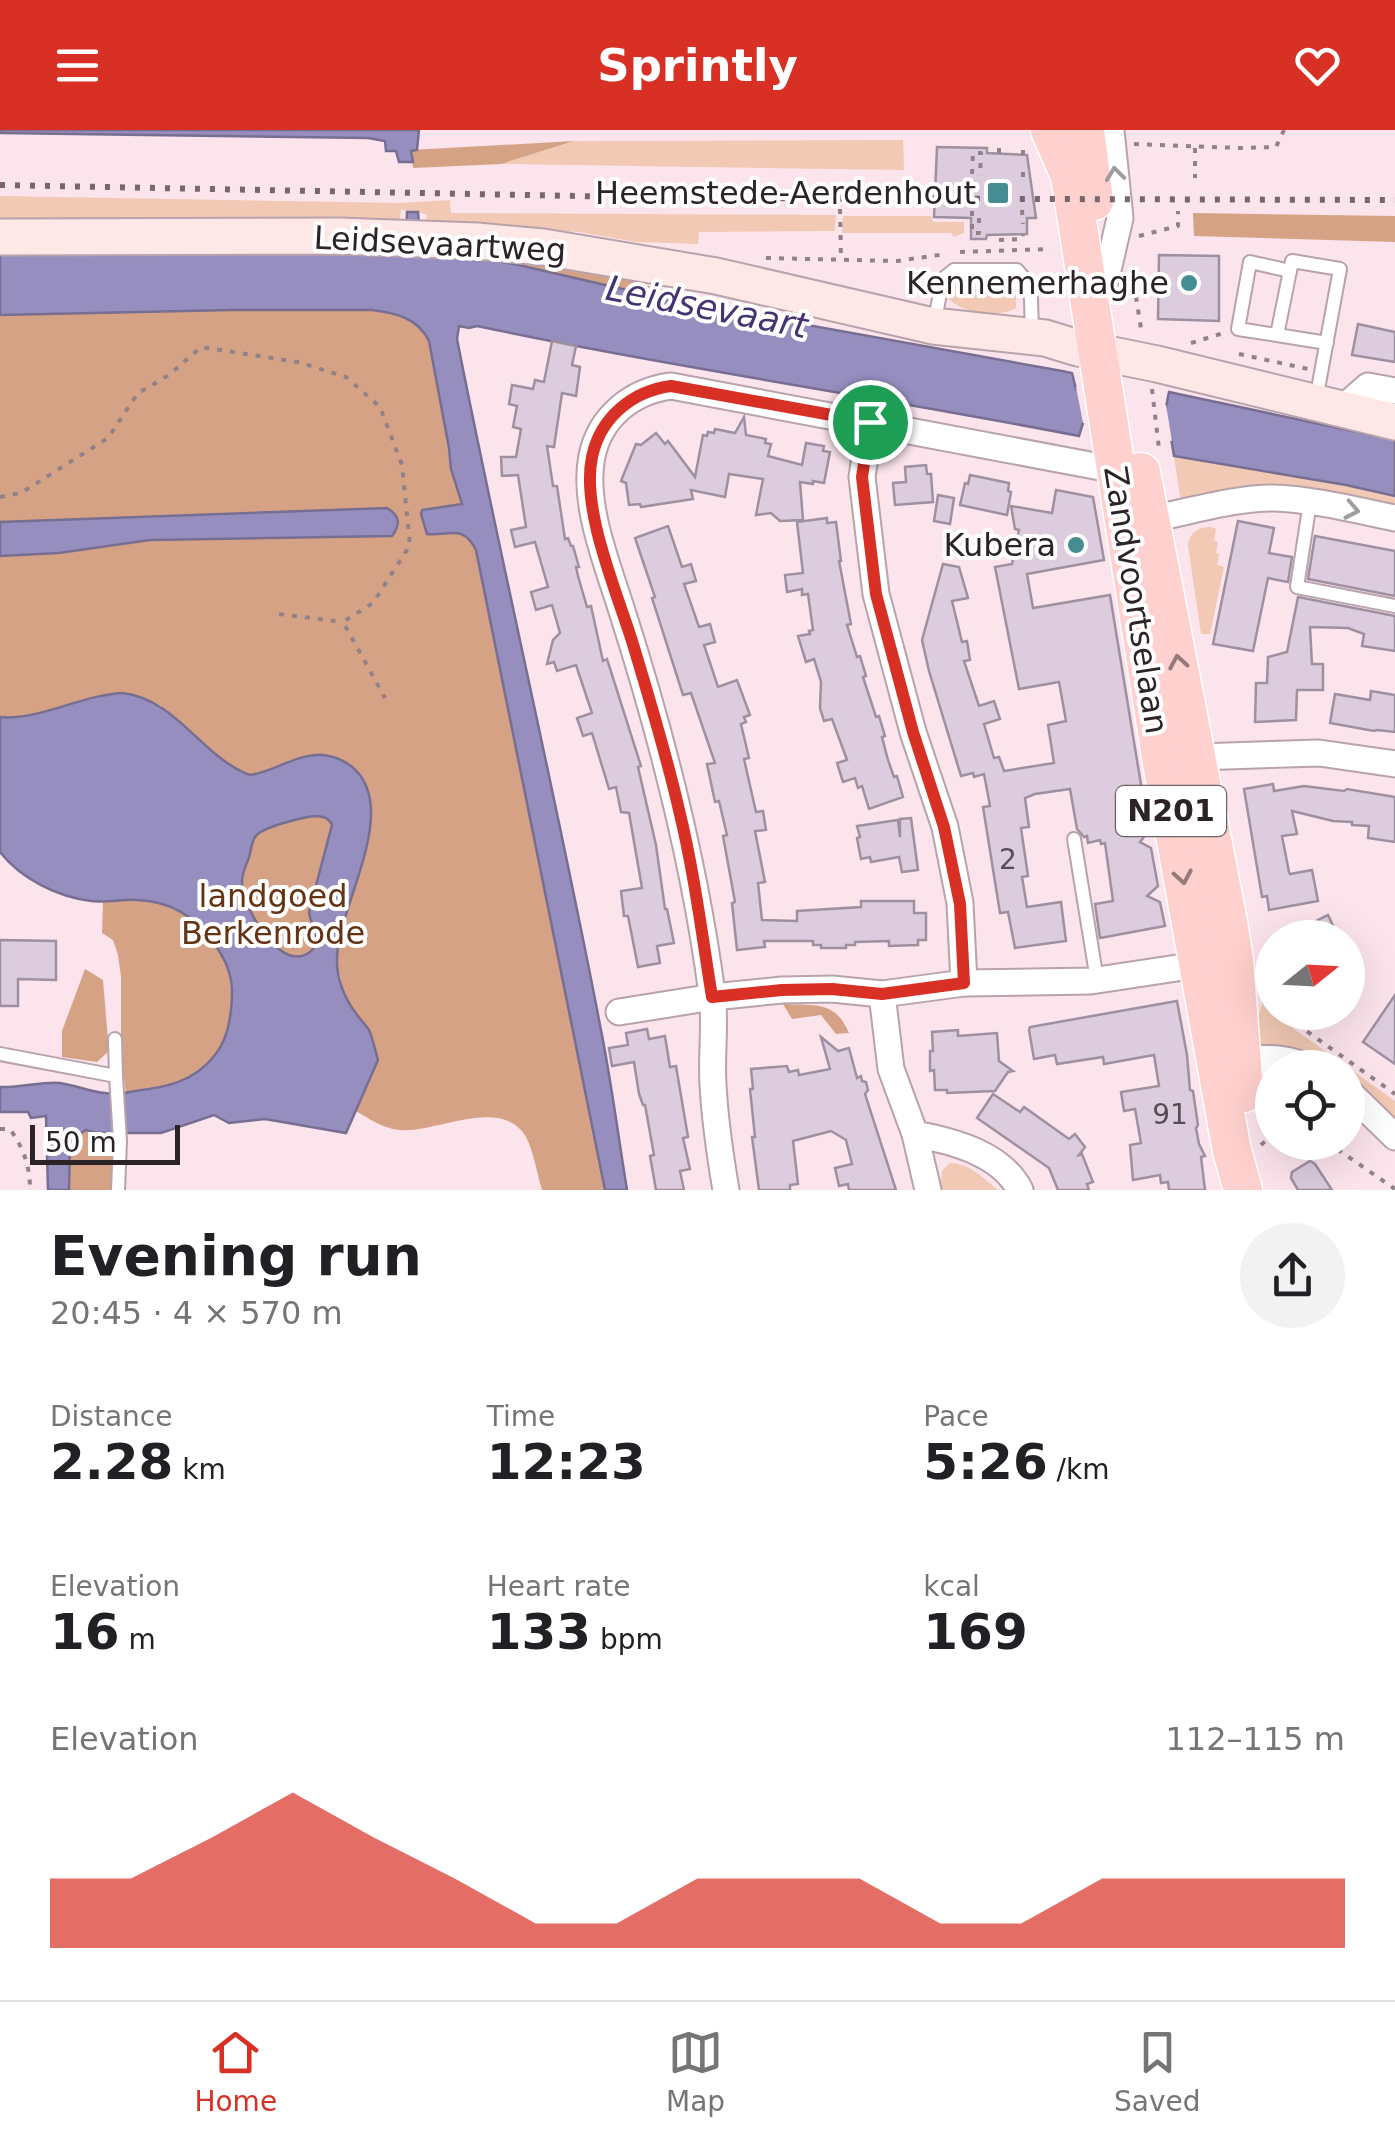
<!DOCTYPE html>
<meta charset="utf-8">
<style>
:root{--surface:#fff;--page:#f2f2f2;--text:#202124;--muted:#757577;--line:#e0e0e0;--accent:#d93025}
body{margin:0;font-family:"DejaVu Sans",sans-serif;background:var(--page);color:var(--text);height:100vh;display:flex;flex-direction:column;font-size:38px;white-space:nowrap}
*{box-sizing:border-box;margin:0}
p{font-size:32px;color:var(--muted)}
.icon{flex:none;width:55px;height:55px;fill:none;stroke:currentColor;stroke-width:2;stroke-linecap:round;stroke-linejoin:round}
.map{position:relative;height:1060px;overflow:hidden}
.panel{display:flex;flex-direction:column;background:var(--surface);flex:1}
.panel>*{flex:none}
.needle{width:65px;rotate:72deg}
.controls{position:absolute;left:1255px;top:790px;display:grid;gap:20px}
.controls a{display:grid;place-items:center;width:110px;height:110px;border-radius:50%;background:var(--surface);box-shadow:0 10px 40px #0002;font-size:50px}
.scale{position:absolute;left:30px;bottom:25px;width:150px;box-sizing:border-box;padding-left:10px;border:5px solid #2b2326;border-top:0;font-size:28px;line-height:35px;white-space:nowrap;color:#2b2326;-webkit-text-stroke:8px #fff;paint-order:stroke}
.pin{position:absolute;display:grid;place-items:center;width:85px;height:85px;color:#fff;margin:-42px;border:5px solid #fff;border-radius:50%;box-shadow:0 2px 10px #0007}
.round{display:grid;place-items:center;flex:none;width:105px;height:105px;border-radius:52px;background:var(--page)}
.summary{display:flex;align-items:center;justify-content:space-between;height:170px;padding:0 50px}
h1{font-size:55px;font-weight:600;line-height:75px}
.stats{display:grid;grid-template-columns:repeat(3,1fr);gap:15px;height:170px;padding:10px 50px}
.stats div{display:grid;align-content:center}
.stats b{font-size:50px;font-weight:600}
.stats small{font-size:28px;font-weight:400}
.stats p{font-size:28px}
.chart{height:280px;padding:20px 50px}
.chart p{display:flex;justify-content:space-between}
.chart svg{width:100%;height:180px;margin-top:10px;fill:var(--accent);opacity:.7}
header{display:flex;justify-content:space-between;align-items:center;height:130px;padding:0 50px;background:var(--accent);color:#fff;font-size:45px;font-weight:600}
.tab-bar{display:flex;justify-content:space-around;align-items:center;height:140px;border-top:2px solid var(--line);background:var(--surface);font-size:28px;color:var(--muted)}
.tab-bar a{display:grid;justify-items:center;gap:5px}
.tab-bar .active{color:var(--accent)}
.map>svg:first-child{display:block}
.green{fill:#f1c9b4}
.forest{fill:#d6a286}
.water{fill:#978ec0;stroke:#776e92;stroke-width:2.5;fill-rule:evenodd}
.pier{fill:#fce4ed}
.building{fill:#dcccde;stroke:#9e90a0;stroke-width:2.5}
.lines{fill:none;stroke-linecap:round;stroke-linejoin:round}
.lane-casing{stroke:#b8a2ab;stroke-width:16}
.street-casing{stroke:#b8a2ab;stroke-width:29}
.secondary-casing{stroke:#b8a2ab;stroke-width:39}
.primary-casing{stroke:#fff;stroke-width:41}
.path{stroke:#928288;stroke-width:4;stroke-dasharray:5 8;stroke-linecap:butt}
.lane{stroke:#fff;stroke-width:12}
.street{stroke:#fff;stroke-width:25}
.secondary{stroke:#fee7e7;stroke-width:35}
.primary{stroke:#fed0ce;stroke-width:38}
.rail{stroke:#75676d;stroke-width:6;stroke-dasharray:5 10;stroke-linecap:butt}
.oneway{stroke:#a09c9d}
.oneway2{stroke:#947a7a}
.route-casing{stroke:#fff;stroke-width:20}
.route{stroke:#d93025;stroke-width:12}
.poi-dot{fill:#458c93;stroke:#fff;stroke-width:4}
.labels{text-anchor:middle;stroke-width:8;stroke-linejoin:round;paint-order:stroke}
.number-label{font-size:28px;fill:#574d54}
.shield{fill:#fff;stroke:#6b6567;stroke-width:2.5}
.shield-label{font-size:30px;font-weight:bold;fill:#2b2326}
.poi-label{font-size:32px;fill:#2b2326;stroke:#fff;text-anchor:end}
.street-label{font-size:32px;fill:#2b2326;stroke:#fff}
.park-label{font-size:32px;fill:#643314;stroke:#fff}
.water-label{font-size:35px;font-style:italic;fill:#443472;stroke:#fff}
</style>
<header><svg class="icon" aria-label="menu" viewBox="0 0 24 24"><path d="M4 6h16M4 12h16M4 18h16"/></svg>Sprintly<svg class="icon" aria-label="heart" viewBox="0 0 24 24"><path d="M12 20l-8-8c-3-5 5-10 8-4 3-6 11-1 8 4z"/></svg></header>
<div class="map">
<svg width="1395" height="1060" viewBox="0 0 1395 1060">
<rect width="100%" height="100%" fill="#fce4ed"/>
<g class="green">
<path d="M903,10L904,40L501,34L574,11Z"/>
<path d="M0,66L400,73L450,70L451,83L836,85L835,101L699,102L698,114L637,112L579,102L426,91L427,85L419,82L401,80L400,90L0,88Z"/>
<path d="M843,86H931L933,92H964V103L953,107L952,103H842Z"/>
<path d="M958,152L1011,160L1016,166V178C999,188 963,184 949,169L950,157Z"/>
<path d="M1174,326L1395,365V378L1181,373Z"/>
<path d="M1211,397L1216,399L1214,410L1218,412L1216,423L1219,424L1217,435L1224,437L1210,504H1201L1188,415C1190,402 1198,397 1211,397Z"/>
<path d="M1264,867H1272V882L1283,883L1294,899L1395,971V989L1348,950V938L1329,937L1320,932L1300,925L1259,922L1256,895Z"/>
<path d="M950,1033C969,1033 983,1048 998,1060H940L942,1041Z"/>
</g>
<g class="forest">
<path d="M574,11L501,34L413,38L411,20Z"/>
<path d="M1193,83L1395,86V112L1194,106Z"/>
<path d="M442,121L628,138L639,154L686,164L675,171L514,134Z"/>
<path d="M231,180H372C396,183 418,188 429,211L449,318L451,339L462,375L423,380C419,388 424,396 427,404C452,406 463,394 476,420L605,1060H542C537,1044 534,1022 526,1007C502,965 435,1004 399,1000C383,998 369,989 356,981L378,930L369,901L352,879L344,862L336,830L339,811L361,737L369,700L357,641C315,609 293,639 250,645L227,634L160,575L106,564L26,587H0V426L59,423L150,410L399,397V389L387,378L0,392V185Z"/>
<path d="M313,686C322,687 328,686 332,695L309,782C310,793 318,802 316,812C315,818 312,821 307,824C278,840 242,776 242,752C242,744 245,737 248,730C251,723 251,713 255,707C261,697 301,688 313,686Z"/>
<path d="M137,770C153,772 169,773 183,781C240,813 251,908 194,946C173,959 149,959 126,963L121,928V847L118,825L113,810L102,803L103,772Z"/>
<path d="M85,839L103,850L109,921L97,932L62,927V901Z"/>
<path d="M783,874C815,876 835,870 849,903L836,904L821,885L792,889Z"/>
<path d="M87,1000L97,1003L114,1004L119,1060H69L70,1009Z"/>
</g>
<g class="water">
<path d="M0,0H419L417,20L411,21L413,32H399L396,21H386L385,11L368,8L0,3Z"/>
<path d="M407,82H418L421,118L514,134L675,171L1062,241L1072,243L1076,259L1166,277L1169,262L1395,310V366L1346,355L1174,326L1171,308L1084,290L1079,306C879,267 676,238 477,196L469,198L459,196L457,209C502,438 556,665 600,895C611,949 618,1005 627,1060H605L476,420C463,394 451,406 427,404L421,384L422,380L462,374L451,339L449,318L429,211C418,188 396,183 372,180H231L0,185V124L406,116Z"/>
<path d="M387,378C400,386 401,394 392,406L150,410L59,423L0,426V392Z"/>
<path d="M122,563C177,569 201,627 250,645C274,642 297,623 323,625C333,626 343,630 351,636C404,678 335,780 337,832C337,849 345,869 355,882C359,888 365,894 369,900C373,909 375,920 378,930L346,1003L265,989L229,993L214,985L161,1003H97L86,1000L70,1010L69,1060H48L46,986L31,988L28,982H0V957C20,958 43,951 60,953C75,955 90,962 105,963C115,965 125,963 135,961C167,957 194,952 215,925C229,908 232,882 232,860C231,841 224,827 213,812C194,785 170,771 137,770C122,769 106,773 91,771C58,767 21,749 0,722V587C37,591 82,565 122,563ZM313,686C322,687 328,686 332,695L309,782C310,793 318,802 316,812C315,818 312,821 307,824C278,840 242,776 242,752C242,744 245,737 248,730C251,723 251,713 255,707C261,697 301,688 313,686Z"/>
</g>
<path class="pier" d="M1076,257L1166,275L1172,311L1083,293Z"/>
<g class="building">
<path d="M937,17L987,18V23L1027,25L1036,88H1027V104L987,105L986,109H971V88L934,87Z"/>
<path d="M1159,125L1219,126V191L1158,189Z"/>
<path d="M1358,194L1395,202V232L1352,225Z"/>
<path d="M552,211L576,216L572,235L580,237L576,266L562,263L554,317L547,316L553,356H557L565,409L568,408L571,416H573L579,437H576L578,446L587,477L591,476L603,531L607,529L641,636L638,637L656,715L665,779H667L674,813L657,816L660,833L638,837L628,786H624L621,761L642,758L629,683L621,682L616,657L609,659L592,603L583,606L577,588L592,583L576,535L557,541L554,532L547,534L553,510L560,503L552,475L536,480L531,462L548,457L535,412L515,417L511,400L526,397L518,345L502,346L501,327H516L521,299L513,297L517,276L509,274L512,255L533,259L535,250L544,252Z"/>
<path d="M744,287L746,305L766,309L765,313L771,314L768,326L802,335L806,313L824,316L823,321L830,322L824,353L813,351V354L800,352L803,390L780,391L771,383L756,385L763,349L729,344L725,367L691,360L693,369L641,377L640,374L629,375L626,353L621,351L636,314L641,315L656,303L665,314L668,311L695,347L703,305L707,306L708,302L714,303L715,299L735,303Z"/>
<path d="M926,335L927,344H931L933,372L895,375L893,353L906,352L905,337Z"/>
<path d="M970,345L1009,353L1008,361L1011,362L1007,385L960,375L965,353L968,354Z"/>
<path d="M1056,360L1093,367L1104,430L1027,444L1033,478L1110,465L1144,673L1145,682L1138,691L1151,698L1140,712L1151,718L1158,756L1147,766L1160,772L1165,796L1100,808L1095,774L1113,771L1105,713L1101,714L1100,710L1088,713L1087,706L1084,707L1077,699L1070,659L1035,664L1025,668L1029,697L1021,698L1028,746L1022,747L1027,777L1061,772L1066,811L1015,818L1008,782L1000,783L983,677L990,676L984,644L974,647L973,643L961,646L929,541L922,510L943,434L959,437L968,468L952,471L962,512L967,511L970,530L964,531L979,576L994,571L1000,589L984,594L994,628L999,627L1004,641L1054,633L1048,595L1066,591L1059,552L1019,559L995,437L1012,434L1019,400L1015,399L1011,376L1052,383Z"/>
<path d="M938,365L954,368L950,394L934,391Z"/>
<path d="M827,388V393L836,392L841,431H839L851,494L847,495L857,527L860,526L866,546L863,547L876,587L879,586L885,606L882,607L888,630L894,647L897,646L903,667L869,679L862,656L858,658L855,648L843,652L837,633L847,630L832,589L824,591L820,578L821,552L814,529L806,532L798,506L810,504L809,501L813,500L808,464L802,465V459L787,462L785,445L803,443L797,392Z"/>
<path d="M1238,391L1274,398L1269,423L1292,427L1288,452L1268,448L1253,521L1213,514Z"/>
<path d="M668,396L682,437L691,434L696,451L684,454L699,497L710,494L715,512L704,515L718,557L737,550L750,585L744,587L746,592L741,594L749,628L744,629L756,682L763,681L766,700L755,701L765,752L758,753L762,790L797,791V781L861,777V771H914V783H926V810H918V815L889,816V811L855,812V815H846V818H821V815H813V811H764L765,817L737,820L732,773L735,772L723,706L727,705L719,671L715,672L707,634L715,633L691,563L683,565L652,468L655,467L635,408Z"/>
<path d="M1315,406L1395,421V466L1308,449Z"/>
<path d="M1298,467L1395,486V521L1362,516L1364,504L1348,498L1310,497L1312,534H1323V560H1297L1296,590L1255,592L1256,553H1267L1268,527L1287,522Z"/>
<path d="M1371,561L1395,565V602L1377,600L1374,601L1330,593L1335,564L1370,570Z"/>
<path d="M1273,654L1274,661L1304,656L1344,661L1347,659L1395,667V712L1368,708L1369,696L1352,695V692L1333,691L1292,681L1297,704L1282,706L1289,742L1290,744L1312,740L1318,771L1269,780L1267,766L1262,767L1244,659Z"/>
<path d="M911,688L918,740L902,742L899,727L871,732L870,727L861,729L857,708L860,707L857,696L898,690L900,707V689Z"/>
<path d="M1328,785L1339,808H1282Z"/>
<path d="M0,810L56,811V850L18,849V876H0Z"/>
<path d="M1395,865V934L1363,912Z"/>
<path d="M1177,871L1187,925L1190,960L1193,961L1198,995L1196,998L1199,1014L1205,1026L1201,1027L1205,1060H1169L1168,1052L1161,1053L1160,1045L1133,1050L1130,1015L1141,1013L1135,979L1124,981L1121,962L1159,956L1154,925L1104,934L1103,927L1057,934L1055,925L1034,929L1029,900L1030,897Z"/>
<path d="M647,899L649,909L665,906L670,937L676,936L688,1007L683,1008L690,1039L680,1041L684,1060H656L650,1026L654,1025L645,975H643L639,964L634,932L612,936L609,918L628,915L626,903Z"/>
<path d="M958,900V906L997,903L999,931L1013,941L1008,942L995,961L947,963V960H935L934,940L930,941V921H933L932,902Z"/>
<path d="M821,907L838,921L849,918L857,948L861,946L862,951L866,952L868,960L865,964L896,1060H849L848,1054L839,1056L835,1038L852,1034L846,1010L831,1001L793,1011L798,1054L790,1055V1060H759L752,1007H755L750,959H753L751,939L787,936L789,942L798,940L799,945L830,939Z"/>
<path d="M993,964L1020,982L1024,977L1069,1009L1075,1004L1085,1017L1079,1025L1082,1024L1093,1052L1087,1054L1089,1060H1058L1049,1038L977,988Z"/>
<path d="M1310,1031L1315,1034L1332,1060H1298L1291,1048L1292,1042Z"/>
</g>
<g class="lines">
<defs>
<g id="lane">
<path d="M934,194L943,149L954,140H1017L1028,153L1031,169L1032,204"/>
<path d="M1277,205L1238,199L1250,132L1290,141"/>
<path d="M1316,270L1340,139L1292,131L1277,205L1327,213"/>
<path d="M1310,372L1297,457L1395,476"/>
<path d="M1074,709L1097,850"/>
<path d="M115,909L116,946"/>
<path d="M0,924L116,946L120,1011L118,1060"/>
</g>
<g id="street">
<path d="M1106,149L1120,88L1111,0"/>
<path d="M1343,278L1368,256L1395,261"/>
<path d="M870,293L862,347L876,464L913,602L945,697L960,773L964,853"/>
<path d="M1150,389C1190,382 1232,368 1273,368C1313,369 1355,380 1395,388"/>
<path d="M1197,627L1319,623L1395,634"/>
<path d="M882,864L891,939L915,1004L928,1060"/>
<path d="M619,882L713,867L782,860L832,859L882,864L964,853L1091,851L1210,833"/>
<path d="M1230,928C1254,929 1287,925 1308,938"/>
<path d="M1232,957L1272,950"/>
<path d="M1348,961L1395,1007"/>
<path d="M915,1004C952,1011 1001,1023 1020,1060"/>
<path d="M726,1060C720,1025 715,990 713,955C711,925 716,894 712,864C695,734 662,606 622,481C608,436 582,374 592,326C600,287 632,261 671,256L1116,340"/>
</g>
<path id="secondary" d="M0,107L339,106L477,111L543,117L716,146L933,196L1045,208L1078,218L1157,234L1395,292"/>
<g id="primary">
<path d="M1050,0L1070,46L1162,633L1232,1021L1243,1060"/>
<path d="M1085,0L1094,71"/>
<path d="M1141,342L1228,792L1234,830L1244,963"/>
</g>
</defs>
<use href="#lane" class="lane-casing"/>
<use href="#street" class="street-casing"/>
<use href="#secondary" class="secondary-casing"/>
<use href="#primary" class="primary-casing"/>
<g class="path">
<path d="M1134,14L1240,18L1276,17L1284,0"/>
<path d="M1195,18V48"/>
<path d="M999,23V14"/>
<path d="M1023,25V17"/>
<path d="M972,44L973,23H981L980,46"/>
<path d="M1023,47V35"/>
<path d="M840,79L841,129"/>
<path d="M1022,80L1023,94"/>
<path d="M972,81V103H979V80"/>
<path d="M1139,106L1178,96V81"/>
<path d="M999,110L1022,109L1023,105"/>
<path d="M960,122L1051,119"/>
<path d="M766,128L897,131L946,124"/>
<path d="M1132,141L1142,205"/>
<path d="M1191,213L1224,203"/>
<path d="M1239,224L1308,239"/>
<path d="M1152,259L1159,319"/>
<path d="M0,367L21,363L108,308L138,263L169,245L201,217L298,232L346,247L380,277L402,335L410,415L373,473L343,492L385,568"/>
<path d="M279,484L343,492"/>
<path d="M1264,847L1272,859"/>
<path d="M1290,882L1305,900L1395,964"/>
<path d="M0,999H10C24,1019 30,1036 30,1060"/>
<path d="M1327,1012L1395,1059"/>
<path d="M1261,1015L1272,1005"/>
</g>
<use href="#lane" class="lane"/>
<use href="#street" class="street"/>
<use href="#secondary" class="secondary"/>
<use href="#primary" class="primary"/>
<path class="rail" d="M0,55L683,68L1395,70"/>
</g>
<defs><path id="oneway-chevron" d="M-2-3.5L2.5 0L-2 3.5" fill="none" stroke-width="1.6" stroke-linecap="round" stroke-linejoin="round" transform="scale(2.5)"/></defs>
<g class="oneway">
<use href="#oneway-chevron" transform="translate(1115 44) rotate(-97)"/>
<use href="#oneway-chevron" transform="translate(1352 380) rotate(11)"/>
</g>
<g class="oneway2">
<use href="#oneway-chevron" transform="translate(1178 532) rotate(-100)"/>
<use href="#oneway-chevron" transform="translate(1183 747) rotate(80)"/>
</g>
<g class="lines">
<defs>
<path id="route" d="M671,256L870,292L862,347L876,464L913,602L944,697L960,774L964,853L882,864L832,859L782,860L712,867C702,805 694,741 679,680C666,623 649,567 632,511C616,460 581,379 592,327C600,288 632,261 671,256Z"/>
</defs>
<use href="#route" class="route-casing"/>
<use href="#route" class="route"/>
</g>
<g class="poi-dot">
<rect x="986" y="51" width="24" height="24" rx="5"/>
<circle cx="1189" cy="153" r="10"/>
<circle cx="1076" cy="415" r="10"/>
</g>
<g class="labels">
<g class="number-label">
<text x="1008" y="739">2</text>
<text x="1170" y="994">91</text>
</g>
<rect class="shield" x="1116" y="656" width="110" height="50" rx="8"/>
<g class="shield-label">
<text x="1171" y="691">N201</text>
</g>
<g class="poi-label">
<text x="976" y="74">Heemstede-Aerdenhout</text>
<text x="1169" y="164">Kennemerhaghe</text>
<text x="1056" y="426">Kubera</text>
</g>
<g class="street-label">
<text transform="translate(440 114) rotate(3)" y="11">Leidsevaartweg</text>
<text transform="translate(1136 470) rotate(81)" y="11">Zandvoortselaan</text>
</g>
<g class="park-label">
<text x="273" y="777">landgoed<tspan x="273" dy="37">Berkenrode</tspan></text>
</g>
<g class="water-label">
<text transform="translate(707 177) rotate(11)" y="12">Leidsevaart</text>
</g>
</g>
</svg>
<div class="controls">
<a><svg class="needle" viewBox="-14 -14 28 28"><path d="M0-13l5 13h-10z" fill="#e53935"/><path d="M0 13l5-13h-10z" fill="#757577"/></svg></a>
<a><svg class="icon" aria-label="locate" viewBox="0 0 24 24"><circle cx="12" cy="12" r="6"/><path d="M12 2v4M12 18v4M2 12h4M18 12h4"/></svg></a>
</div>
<div class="scale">50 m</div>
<div class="pin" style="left:870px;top:292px;background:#1e9e55"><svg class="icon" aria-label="arrive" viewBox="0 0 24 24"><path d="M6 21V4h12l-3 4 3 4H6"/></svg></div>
</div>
<section class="panel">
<div class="summary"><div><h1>Evening run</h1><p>20:45 · 4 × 570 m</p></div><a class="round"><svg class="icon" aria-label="share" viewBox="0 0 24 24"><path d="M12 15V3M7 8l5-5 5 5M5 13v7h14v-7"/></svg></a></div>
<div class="stats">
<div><p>Distance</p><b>2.28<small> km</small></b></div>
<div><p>Time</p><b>12:23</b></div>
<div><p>Pace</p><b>5:26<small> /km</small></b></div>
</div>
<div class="stats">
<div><p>Elevation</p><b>16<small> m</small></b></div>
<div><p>Heart rate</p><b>133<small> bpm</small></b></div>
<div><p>kcal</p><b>169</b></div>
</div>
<div class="chart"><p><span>Elevation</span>112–115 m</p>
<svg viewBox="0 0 160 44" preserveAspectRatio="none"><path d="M0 44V27L10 27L20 17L30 6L40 17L50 27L60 38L70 38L80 27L90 27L100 27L110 38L120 38L130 27L140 27L150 27L160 27V44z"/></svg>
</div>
</section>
<nav class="tab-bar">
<a class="active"><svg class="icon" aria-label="home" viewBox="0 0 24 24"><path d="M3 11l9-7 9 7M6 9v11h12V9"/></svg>Home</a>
<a><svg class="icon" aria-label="map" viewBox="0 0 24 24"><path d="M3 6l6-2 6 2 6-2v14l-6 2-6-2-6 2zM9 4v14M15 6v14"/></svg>Map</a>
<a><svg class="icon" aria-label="saved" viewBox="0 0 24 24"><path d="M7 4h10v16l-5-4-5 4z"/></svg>Saved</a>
</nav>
